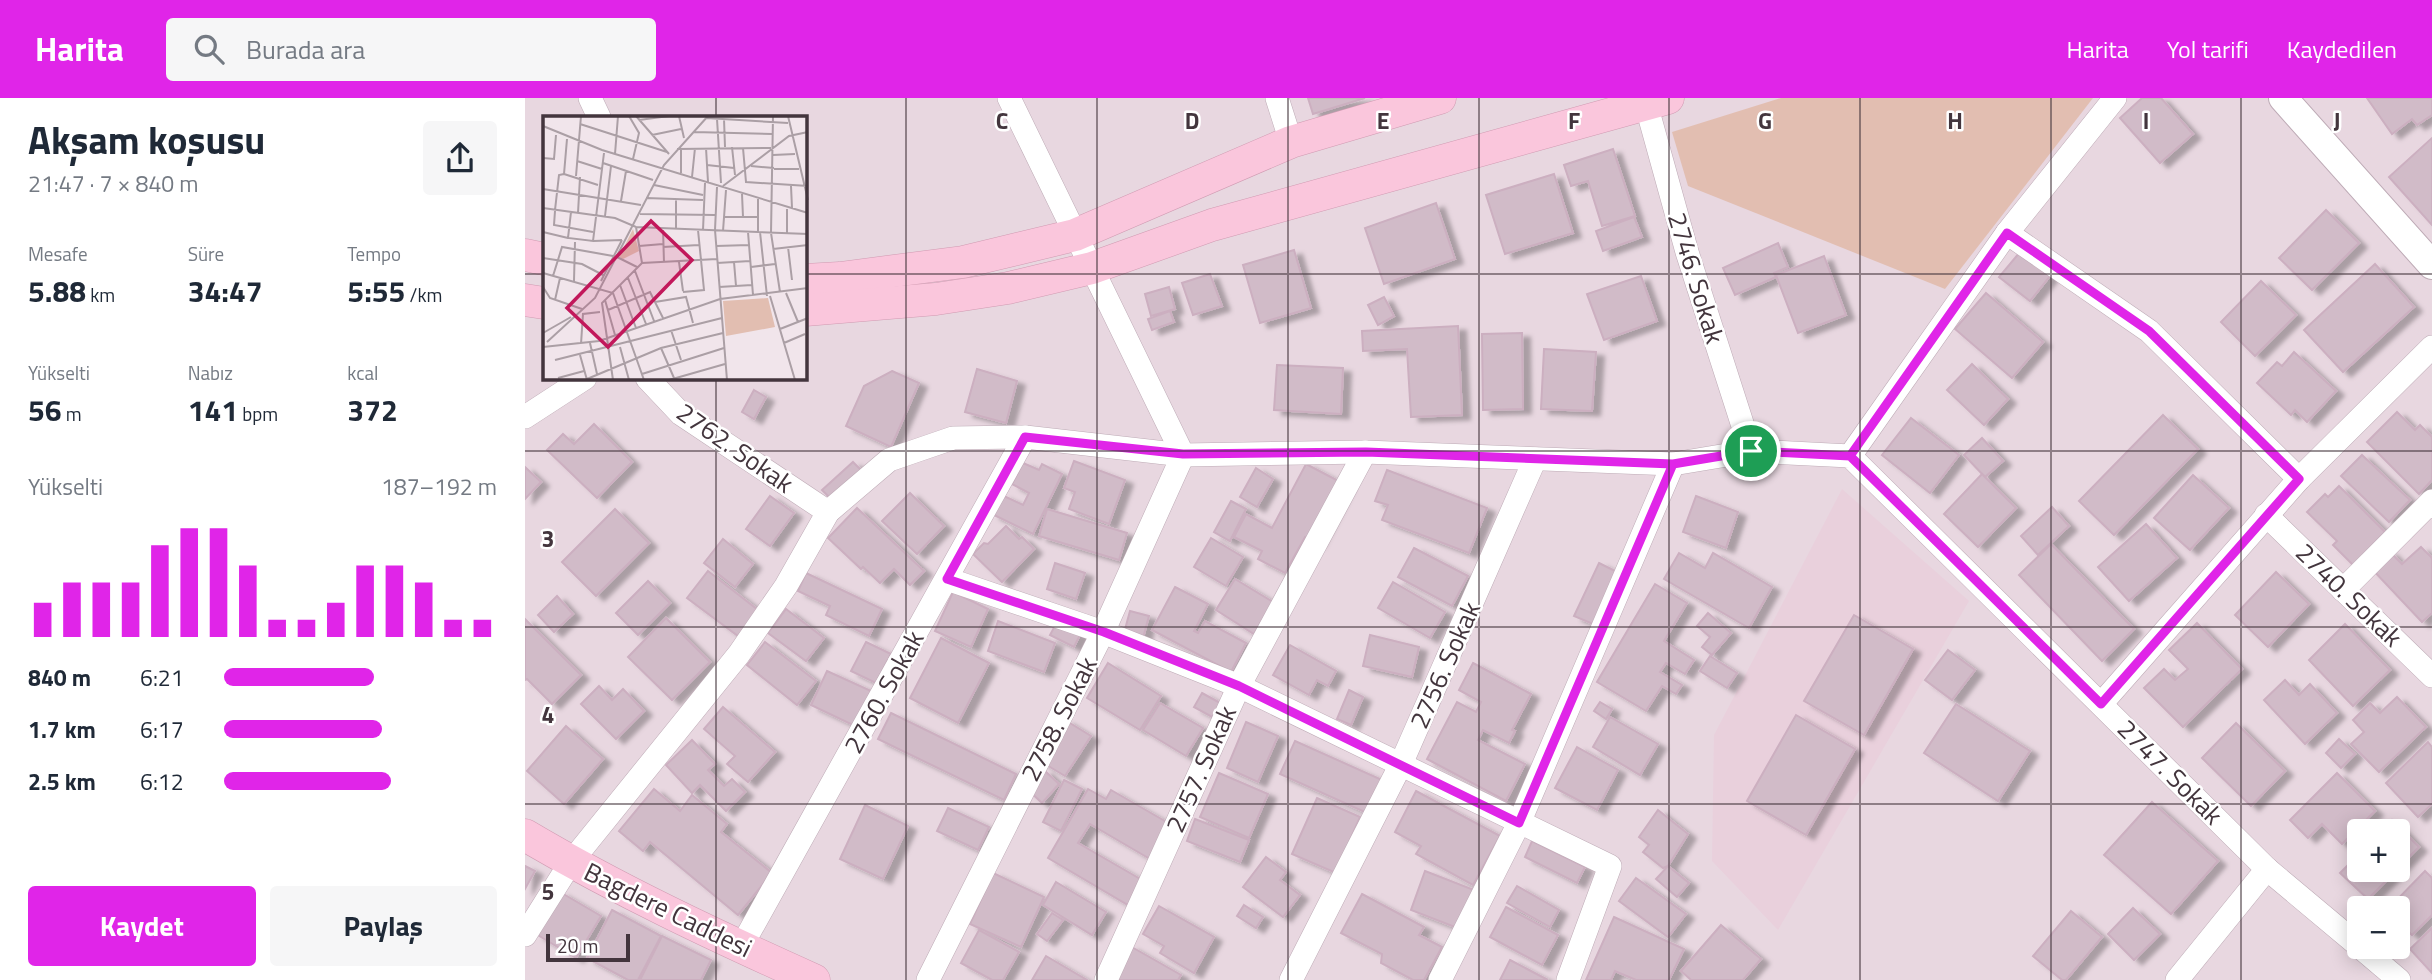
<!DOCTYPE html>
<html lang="tr">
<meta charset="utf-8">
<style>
:root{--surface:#fff;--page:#f6f6f7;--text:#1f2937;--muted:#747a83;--accent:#e025e8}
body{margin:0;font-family:"Titillium Web",sans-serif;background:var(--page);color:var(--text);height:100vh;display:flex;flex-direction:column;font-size:26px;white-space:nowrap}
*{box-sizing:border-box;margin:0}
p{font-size:23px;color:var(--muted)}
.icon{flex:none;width:38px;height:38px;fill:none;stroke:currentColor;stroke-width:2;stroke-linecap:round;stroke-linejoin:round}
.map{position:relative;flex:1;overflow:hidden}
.side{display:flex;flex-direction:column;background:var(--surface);width:525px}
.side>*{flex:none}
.tools{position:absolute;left:1822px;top:721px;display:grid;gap:14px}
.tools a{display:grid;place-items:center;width:63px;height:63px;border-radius:7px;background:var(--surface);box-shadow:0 4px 18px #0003;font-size:35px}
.scale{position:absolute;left:21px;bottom:18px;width:84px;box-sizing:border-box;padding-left:7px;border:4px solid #43353d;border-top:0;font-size:19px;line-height:24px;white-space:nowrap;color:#43353d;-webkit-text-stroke:5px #fff;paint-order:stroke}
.pin{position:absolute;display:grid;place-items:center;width:60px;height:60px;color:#fff;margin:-30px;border:4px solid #fff;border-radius:50%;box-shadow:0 2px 7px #0007}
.round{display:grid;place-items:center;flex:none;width:74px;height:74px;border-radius:7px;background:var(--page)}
.summary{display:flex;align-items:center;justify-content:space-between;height:119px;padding:0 28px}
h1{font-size:38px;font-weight:700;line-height:52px}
.metrics{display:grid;grid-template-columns:repeat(3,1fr);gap:10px;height:119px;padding:7px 28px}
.metrics div{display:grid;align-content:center}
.metrics b{font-size:30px;font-weight:700}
.metrics small{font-size:19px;font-weight:400}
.metrics p{font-size:19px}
.chart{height:196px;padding:14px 28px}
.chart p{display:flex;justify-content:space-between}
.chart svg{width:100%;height:126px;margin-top:7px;stroke:var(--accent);stroke-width:6}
.button{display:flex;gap:14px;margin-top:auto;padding:14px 28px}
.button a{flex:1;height:80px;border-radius:7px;background:var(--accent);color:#fff;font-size:28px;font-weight:700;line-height:80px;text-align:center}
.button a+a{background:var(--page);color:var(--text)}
ul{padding:0 28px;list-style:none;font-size:23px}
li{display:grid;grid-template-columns:112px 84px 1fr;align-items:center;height:52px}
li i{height:18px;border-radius:9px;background:var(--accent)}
header{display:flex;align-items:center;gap:42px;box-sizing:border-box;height:98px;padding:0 35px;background:var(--accent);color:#fff}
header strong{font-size:33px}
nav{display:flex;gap:38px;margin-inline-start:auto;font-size:24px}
.search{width:490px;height:63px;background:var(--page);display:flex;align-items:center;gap:18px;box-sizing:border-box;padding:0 24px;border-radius:7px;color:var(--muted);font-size:26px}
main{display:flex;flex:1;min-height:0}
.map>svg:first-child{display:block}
.residential{fill:#e8d7e0;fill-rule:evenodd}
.education{fill:#e9d0dc}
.green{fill:#e2beb1}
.building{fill:#d1bbc8;stroke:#ccafc0;stroke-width:2;filter:url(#shadow)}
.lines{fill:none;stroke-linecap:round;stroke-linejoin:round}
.minor-casing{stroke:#beabb6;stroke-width:24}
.tertiary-casing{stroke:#beabb6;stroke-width:30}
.secondary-casing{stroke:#d09bb2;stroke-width:33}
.minor{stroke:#fff;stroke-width:23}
.tertiary{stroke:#fff;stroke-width:28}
.secondary{stroke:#fac6dc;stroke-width:32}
.route-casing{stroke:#fff;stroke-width:14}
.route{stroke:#e025e8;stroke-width:9}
.grid{fill:none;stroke:#43353d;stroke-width:2;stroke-opacity:0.55}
.labels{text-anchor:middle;stroke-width:5;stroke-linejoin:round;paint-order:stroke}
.street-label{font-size:26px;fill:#43353d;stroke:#fff}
.inset-road{fill:none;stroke:#ab9fa5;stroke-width:2}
.view{fill:#c2185b;fill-opacity:0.15;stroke:#c2185b;stroke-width:3.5}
.inset-edge{fill:none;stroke:#43353d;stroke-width:3.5}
.grid-label{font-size:23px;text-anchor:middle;font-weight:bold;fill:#43353d;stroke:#fff;stroke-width:5;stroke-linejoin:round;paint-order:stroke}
</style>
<header>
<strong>Harita</strong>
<div class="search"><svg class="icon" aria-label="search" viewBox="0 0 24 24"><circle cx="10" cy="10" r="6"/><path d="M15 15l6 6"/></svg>Burada ara</div>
<nav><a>Harita</a><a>Yol tarifi</a><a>Kaydedilen</a></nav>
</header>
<main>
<section class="side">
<div class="summary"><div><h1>Akşam koşusu</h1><p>21:47 · 7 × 840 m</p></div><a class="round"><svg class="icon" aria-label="share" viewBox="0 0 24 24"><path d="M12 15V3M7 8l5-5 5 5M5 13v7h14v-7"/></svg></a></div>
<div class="metrics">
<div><p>Mesafe</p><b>5.88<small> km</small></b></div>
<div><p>Süre</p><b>34:47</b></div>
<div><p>Tempo</p><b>5:55<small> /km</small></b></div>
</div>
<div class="metrics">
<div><p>Yükselti</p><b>56<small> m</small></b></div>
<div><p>Nabız</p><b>141<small> bpm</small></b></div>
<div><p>kcal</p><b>372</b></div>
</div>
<div class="chart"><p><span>Yükselti</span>187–192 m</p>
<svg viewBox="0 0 160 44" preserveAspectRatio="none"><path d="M5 44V32M15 44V25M25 44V25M35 44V25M45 44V12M55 44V6M65 44V6M75 44V19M85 44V38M95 44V38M105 44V32M115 44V19M125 44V19M135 44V25M145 44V38M155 44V38"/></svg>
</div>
<ul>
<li><b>840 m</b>6:21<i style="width:55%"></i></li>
<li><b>1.7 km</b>6:17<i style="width:58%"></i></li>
<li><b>2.5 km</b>6:12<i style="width:61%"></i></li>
</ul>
<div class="button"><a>Kaydet</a><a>Paylaş</a></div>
</section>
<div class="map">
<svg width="1907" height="882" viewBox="0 0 1907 882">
<defs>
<filter id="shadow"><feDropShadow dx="8" dy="4.5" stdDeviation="2" flood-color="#0004"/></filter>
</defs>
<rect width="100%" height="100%" fill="#f1e5eb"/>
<path class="residential" d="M0,0H1907V882H0ZM19,19H280V280H19ZM1834,733H1872V772H1834ZM1834,810H1872V849H1834Z"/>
<path class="education" d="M1317,391L1444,503L1253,832L1187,763L1189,637Z"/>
<path class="green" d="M1256,0H1568L1420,191L1163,88L1147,34Z"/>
<g class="building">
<path d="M783,0H840L788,16Z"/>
<path d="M1617,0H1636L1668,36L1635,65L1595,20Z"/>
<path d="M1842,0H1907V17L1892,27L1887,21L1867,36Z"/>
<path d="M1907,40V127L1864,79Z"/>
<path d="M1088,51L1110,118L1077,128L1063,83L1046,88L1039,67Z"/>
<path d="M1029,76L1048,135L980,156L961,97Z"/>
<path d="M911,105L930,161L859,186L840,130Z"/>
<path d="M1801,112L1834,145L1787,192L1754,160Z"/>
<path d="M1109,119L1117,139L1078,153L1071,133Z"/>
<path d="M1253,145L1263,169L1249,175L1251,179L1210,197L1198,170Z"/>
<path d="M769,152L786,210L735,225L718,167Z"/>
<path d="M1495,154L1525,178L1505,203L1474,179Z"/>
<path d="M1299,158L1321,217L1273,235L1251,177Z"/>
<path d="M1850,166L1889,209L1818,274L1779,232Z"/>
<path d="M685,176L697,208L668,217L657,185Z"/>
<path d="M1116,178L1132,223L1079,242L1062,196Z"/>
<path d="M1736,183L1771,217L1730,258L1696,224Z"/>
<path d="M644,189L650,211L626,218L620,196Z"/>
<path d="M1461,195L1518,244L1487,280L1430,231Z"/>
<path d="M859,199L869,218L853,227L843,207Z"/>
<path d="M645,213L649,224L627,232L623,221Z"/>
<path d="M933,228L937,317L886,319L882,251L838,253L837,233Z"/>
<path d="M997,235L998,311L958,312L957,236Z"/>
<path d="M1019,251L1071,254L1067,313L1016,311Z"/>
<path d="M1769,254L1811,293L1782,324L1770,312L1766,317L1732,285L1752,264L1757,268Z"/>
<path d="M1447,266L1483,301L1459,327L1422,292Z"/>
<path d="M752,267L818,270L816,316L749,312Z"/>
<path d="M452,271L492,283L481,325L440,314Z"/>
<path d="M367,273L394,285L366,349L321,328L339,288Z"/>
<path d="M229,292L241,299L229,321L217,314Z"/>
<path d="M1872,314L1890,332L1895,327L1907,339V382L1894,396L1842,344Z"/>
<path d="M1638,317L1673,351L1589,437L1554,403Z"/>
<path d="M1386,320L1434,357L1405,395L1357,357Z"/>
<path d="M69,326L107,364L72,400L22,352L38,336L49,346Z"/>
<path d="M1457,340L1478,363L1460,379L1439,357Z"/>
<path d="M1837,357L1885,402L1864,424L1816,378Z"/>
<path d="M549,363L600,382L584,426L544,411L550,394L539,390Z"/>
<path d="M328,364L338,374L307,402L297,392Z"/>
<path d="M498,365L514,372L517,366L537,376L508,436L467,416L477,397L498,407L504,395L487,386Z"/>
<path d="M781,366L821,387L791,445L780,439L760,475L733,461L737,453L709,439L721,416L747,430Z"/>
<path d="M0,369L16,384L0,401Z"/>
<path d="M731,370L748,381L732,409L715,399Z"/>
<path d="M862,372L962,410L944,455L857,422L863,407L850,403Z"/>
<path d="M1457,376L1491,410L1453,449L1419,416Z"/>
<path d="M1668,377L1704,410L1665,452L1629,420Z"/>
<path d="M1814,388L1860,434L1828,467L1808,447L1812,443L1782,414L1800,396L1803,399Z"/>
<path d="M385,395L419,428L392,456L357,423Z"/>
<path d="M245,398L269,415L245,448L221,431Z"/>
<path d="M1171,398L1213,414L1201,450L1158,434Z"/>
<path d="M706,403L721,411L705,443L689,434Z"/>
<path d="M1527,409L1544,428L1513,457L1496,438Z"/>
<path d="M332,410L399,473L385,487L369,471L355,485L338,469L336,471L303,440Z"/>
<path d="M90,411L124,445L71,498L37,464Z"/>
<path d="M522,411L602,435L594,462L514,438Z"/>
<path d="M1621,426L1652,460L1604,503L1573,469Z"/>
<path d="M481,428L494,441L497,439L509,451L477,484L448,456L459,445L463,446Z"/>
<path d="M686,440L718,459L701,488L669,469Z"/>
<path d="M198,441L228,466L210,489L179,465Z"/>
<path d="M1526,446L1609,531L1577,563L1494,477Z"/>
<path d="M1896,449L1907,460V515L1897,524L1846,470L1864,453L1877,466Z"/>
<path d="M889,450L943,478L927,508L873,479Z"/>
<path d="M1154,455L1180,470L1188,455L1247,489L1224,530L1139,481Z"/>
<path d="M530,465L560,475L551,501L522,491Z"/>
<path d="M1074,465L1092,474L1068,526L1049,518Z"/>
<path d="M183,473L233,512L213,538L162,500Z"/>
<path d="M1751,474L1784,506L1743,549L1710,517Z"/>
<path d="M281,475L357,511L344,538L301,517L305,508L273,493Z"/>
<path d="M710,481L748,504L729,536L691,512Z"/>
<path d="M123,483L145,505L113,537L91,515Z"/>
<path d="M868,484L920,514L905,540L853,510Z"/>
<path d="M1130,486L1162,505L1139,543L1169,562L1160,576L1141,565L1135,574L1157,587L1151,596L1137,588L1121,613L1072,584Z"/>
<path d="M650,489L683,506L669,533L673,535L680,523L721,545L706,574L627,532Z"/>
<path d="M428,494L463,511L446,549L410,533Z"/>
<path d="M32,498L48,516L29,534L13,517Z"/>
<path d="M261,511L299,540L281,563L243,535Z"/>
<path d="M605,513L624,518L618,540L599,535Z"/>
<path d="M1183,515L1206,535L1187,557L1177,549L1185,539L1172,528Z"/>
<path d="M1329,517L1388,551L1339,637L1279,603Z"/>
<path d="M141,520L185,564L147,602L103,559Z"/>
<path d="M0,521L56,577L27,606L2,581L0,582Z"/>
<path d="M473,523L530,545L519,574L463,553Z"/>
<path d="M532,524L556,535L549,549L525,537Z"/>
<path d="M1672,525L1717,571L1658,629L1619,590L1639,571L1650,582L1663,571L1644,552Z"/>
<path d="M1820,526L1865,572L1828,608L1784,562Z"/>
<path d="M845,537L894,549L887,579L838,568Z"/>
<path d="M416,540L464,565L433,625L385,600Z"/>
<path d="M240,544L291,583L272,607L222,567Z"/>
<path d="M341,544L366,556L351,585L326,573Z"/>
<path d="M765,547L811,573L803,588L792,582L784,597L748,577Z"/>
<path d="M1423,552L1450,572L1427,602L1400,582Z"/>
<path d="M1185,558L1212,575L1202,590L1175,573Z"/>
<path d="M583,565L636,598L615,632L562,600Z"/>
<path d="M948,565L1006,596L987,632L990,633L984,645L958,632L953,642L1000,666L981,703L902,661L932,604L951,614L956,604L934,592Z"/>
<path d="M302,573L346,593L330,628L286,607Z"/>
<path d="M1760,582L1774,597L1785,586L1812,615L1780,646L1739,602Z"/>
<path d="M74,588L87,602L98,591L119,613L91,641L56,606Z"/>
<path d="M824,592L838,599L826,627L812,621Z"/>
<path d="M677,595L697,606L689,620L669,609Z"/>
<path d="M1872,599L1901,629L1854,674L1826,646L1839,634L1828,622L1845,605L1855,615Z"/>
<path d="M1075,604L1087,611L1081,621L1069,613Z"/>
<path d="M635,605L678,630L661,658L618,632Z"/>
<path d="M1431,606L1505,653L1473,703L1399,655Z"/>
<path d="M198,609L250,654L223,684L202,666L210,658L179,631Z"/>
<path d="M366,615L491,676L479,702L353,641Z"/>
<path d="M1271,617L1330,651L1281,737L1222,703Z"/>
<path d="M1085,619L1133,646L1115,677L1068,649Z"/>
<path d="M540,622L566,638L540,678L515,663Z"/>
<path d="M721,624L753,638L733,684L702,670Z"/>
<path d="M1711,625L1760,673L1726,708L1677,660Z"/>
<path d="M41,628L78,661L39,706L2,673Z"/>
<path d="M1814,641L1830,656L1816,670L1801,655Z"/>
<path d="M167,642L190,666L183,672L199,688L207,681L220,694L201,713L175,687L167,695L141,667Z"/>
<path d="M770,643L857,682L842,715L755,676Z"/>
<path d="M1903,644L1907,649V706L1893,719L1861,685Z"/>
<path d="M1052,649L1093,672L1072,712L1030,690Z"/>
<path d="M519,672L534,686L517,705L502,691Z"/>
<path d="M694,675L743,696L724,740L675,719Z"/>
<path d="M1812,675L1850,713L1817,746L1797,726L1783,740L1765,722Z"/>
<path d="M539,682L557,691L536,733L518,724Z"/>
<path d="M129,691L155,713L167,697L202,726L196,734L247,775L213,817L125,744L118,753L94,733Z"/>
<path d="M563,691L581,701L586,692L645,726L625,761L565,726L553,745L617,782L603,807L523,760Z"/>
<path d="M891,693L975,738L948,787L891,756L896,748L870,734Z"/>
<path d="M792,700L835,719L811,775L767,756Z"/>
<path d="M1627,704L1693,763L1646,816L1579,757Z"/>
<path d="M340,707L383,728L358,781L315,761Z"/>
<path d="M423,710L464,729L453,752L412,733Z"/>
<path d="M1133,712L1163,736L1143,768L1138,770L1118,754L1124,747L1114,739Z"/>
<path d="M670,721L724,742L715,764L662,743Z"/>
<path d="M1867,722L1894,749L1872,771V733H1856Z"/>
<path d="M1007,743L1060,769L1052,785L1000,759Z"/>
<path d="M1834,756V772H1872L1843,801L1815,775Z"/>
<path d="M741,759L761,774L755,782L775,797L758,819L718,789Z"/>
<path d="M0,768L10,773L0,791Z"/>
<path d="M1143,768L1164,785L1152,799L1131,781Z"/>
<path d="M900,773L949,792L935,831L886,812Z"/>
<path d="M1900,773L1907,780V817L1887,837L1872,823V810H1864Z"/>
<path d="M468,775L519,799L496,849L445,826Z"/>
<path d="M1111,780L1161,816L1143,839L1094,803Z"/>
<path d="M531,784L581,814L567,837L518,807Z"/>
<path d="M992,788L1034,812L1025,829L982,805Z"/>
<path d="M35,794L76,818L51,860L11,836Z"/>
<path d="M837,796L899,829L894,837L917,849L899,882H888L856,865L857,856L816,835Z"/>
<path d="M719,807L738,819L731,830L712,818Z"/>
<path d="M634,808L689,839L669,875L635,855L639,848L618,836Z"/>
<path d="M981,809L1033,837L1017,867L965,839Z"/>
<path d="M1608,810L1635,836L1609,862L1583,836Z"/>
<path d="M87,812L136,838L113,882H103L62,860Z"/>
<path d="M1546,813L1577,839L1541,882H1537L1508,858Z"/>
<path d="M527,815L538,822L522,843L512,836Z"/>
<path d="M1089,819L1159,851L1144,882H1111L1090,873L1086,882H1061Z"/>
<path d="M1196,827L1236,861L1218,882H1166L1156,873Z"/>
<path d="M1907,830V875L1885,851Z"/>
<path d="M454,832L494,854L478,882H467L436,865Z"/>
<path d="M137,838L186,862L176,882H115Z"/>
<path d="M605,848L656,877L653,882H586Z"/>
<path d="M521,858L562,882H507Z"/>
<path d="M985,862L1023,882H975Z"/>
</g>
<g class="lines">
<defs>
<g id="minor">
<path d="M65,0L74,19"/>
<path d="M752,0L766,44"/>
<path d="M1121,6L1162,154L1226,353"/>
<path d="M1482,135L1624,233L1774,381"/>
<path d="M122,280L156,316L303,414"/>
<path d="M0,319L60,280"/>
<path d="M1325,358L1482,135L1590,0"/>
<path d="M1741,417L1907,578"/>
<path d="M422,481L578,534L714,588L1085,768L1043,882"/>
<path d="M1818,492L1907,403"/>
<path d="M1576,606L1774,381L1907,249"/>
<path d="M0,837L46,764L214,556L261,488L303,414L364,362L428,340L500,339L658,357L840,354L1148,366L1226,353L1325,358L1742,771L1834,848"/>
<path d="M216,849L500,339"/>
<path d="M1835,849L1874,882"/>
<path d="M403,882L578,534L658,357L484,0"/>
<path d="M581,882L714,588L840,354"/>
<path d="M766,882L876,666L1010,361"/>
<path d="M915,882L994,725L1148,366"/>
<path d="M1652,882L1742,771"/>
</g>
<path id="tertiary" d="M1758,0L1907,167"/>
<g id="secondary">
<path d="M0,157L19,161"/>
<path d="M280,182L315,180L438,164L550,137L766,44L915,0"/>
<path d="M0,202L19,205"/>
<path d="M280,212L411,201L483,190L567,170L687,127L1143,0"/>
<path d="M0,737C93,792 191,838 289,882"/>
</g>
</defs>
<use href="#minor" class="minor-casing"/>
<use href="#tertiary" class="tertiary-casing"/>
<use href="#secondary" class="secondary-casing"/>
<use href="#minor" class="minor"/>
<use href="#tertiary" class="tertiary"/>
<use href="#secondary" class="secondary"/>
</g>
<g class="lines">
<defs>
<path id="route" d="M1226,353L1148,366L841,354L658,356L500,339L422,481L579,534L714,588L994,725L1148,366L1226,353L1325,358L1576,606L1774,381L1624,233L1482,135L1325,358L1226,353"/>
</defs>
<use href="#route" class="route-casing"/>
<use href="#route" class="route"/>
</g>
<path class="grid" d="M191,0V19M381,0V882M572,0V882M763,0V882M954,0V882M1144,0V882M1335,0V882M1526,0V882M1716,0V882M0,176H19M280,176H1907M191,280V882M0,353H1907M0,529H1907M0,706H1907"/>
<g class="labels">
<g class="street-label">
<text transform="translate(1171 180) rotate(73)" y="9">2746. Sokak</text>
<text transform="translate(210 350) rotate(35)" y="9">2762. Sokak</text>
<text transform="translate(1824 497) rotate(44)" y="9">2740. Sokak</text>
<text transform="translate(920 567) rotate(-66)" y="9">2756. Sokak</text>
<text transform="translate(359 594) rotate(-61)" y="9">2760. Sokak</text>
<text transform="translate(534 621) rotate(-63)" y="9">2758. Sokak</text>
<text transform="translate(676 671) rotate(-66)" y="9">2757. Sokak</text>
<text transform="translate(1645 674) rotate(45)" y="9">2747. Sokak</text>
<text transform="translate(143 812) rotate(26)" y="9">Bagdere Caddesi</text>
</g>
</g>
<g transform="translate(18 18)">
<rect width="264" height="264" fill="#f1e5eb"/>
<path d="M90,113L96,135L80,143L76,141ZM225,182L232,211L183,220L180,185Z" fill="#e2beb1"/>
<path class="inset-road" d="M86,0L96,17L90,43M93,0L126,38M136,0L141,22M230,0L228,117L237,176M245,0L265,84M163,2L245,7M174,3L178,67M181,3L182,31M96,4L126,0M37,8L124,36M0,10L59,34L265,97M151,16L229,18M109,19L138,13M189,31L192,59M163,32L165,66M200,32L203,66L265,70M134,33L228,32M72,38L75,0M230,39L252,38M0,42L11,43L13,19M34,45L59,53M60,47L110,64M164,49L191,52M208,50L231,52M231,53H256M138,57V34M21,58L55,69M21,58L24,23M33,60L38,0M149,61L152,32M111,69L160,79M180,70L246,20L265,16M248,70L249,92M174,71L172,114L184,264M0,73L98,89M199,78L200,101M103,82L160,84M133,83V113M78,85L83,55M0,92L72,102L93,111L265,118M12,94L16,59L21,58M12,95L11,109L50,116M28,96L25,122L50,125L61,37M35,97L37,61M97,98L172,99M62,100L68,50M181,101H215M93,111L99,147M120,112L121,147M160,114L162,67M180,115L183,74M0,116L25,122M205,116L210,179M215,116V83M217,116L224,180M244,117V93M50,125L79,124M96,130L120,128M173,130L206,129M120,131L156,129M245,131L249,164M230,133L265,129M74,141L94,151M0,142L39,148L60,159M136,146L140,175M191,146L193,170M174,147L207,145M208,151L232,148M92,155L111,205M0,157L70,177L101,264M10,160L19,131L70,140M85,162L103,208M31,165L32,126M58,165L79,124M77,169L93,212M0,171L7,182L39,193M176,171L209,169M140,176L161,174L155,114M243,177L255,206M227,180L252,264M12,184L17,162M62,184L72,219M112,186L143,181L150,207M65,194L107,176L120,202M237,213L265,202M128,214L138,244M0,217L28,201M4,226L52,182L121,49L165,0M47,227L54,258M241,227L262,218M38,228L40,198L57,196M0,231L56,225L177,183L265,172M77,231L86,264M118,232L131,262M37,239L44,264M12,244L179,202M99,258L181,232M15,262L41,255M44,263L118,232L180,217M70,264L59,187L99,147L174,143M126,264L182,248"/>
<path class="view" d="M108,105L149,144L65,231L24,192Z"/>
<rect width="264" height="264" class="inset-edge"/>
</g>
<g class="grid-label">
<text x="477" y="31">C</text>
<text x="667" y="31">D</text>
<text x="858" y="31">E</text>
<text x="1049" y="31">F</text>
<text x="1240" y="31">G</text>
<text x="1430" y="31">H</text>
<text x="1621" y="31">I</text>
<text x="1812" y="31">J</text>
<text x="23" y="449">3</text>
<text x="23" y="625">4</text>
<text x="23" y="802">5</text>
</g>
</svg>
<div class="tools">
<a>+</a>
<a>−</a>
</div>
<div class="scale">20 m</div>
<div class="pin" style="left:1226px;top:353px;background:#1e9e55"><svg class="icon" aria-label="arrive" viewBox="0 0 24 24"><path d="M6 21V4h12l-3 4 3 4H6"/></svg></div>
</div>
</main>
